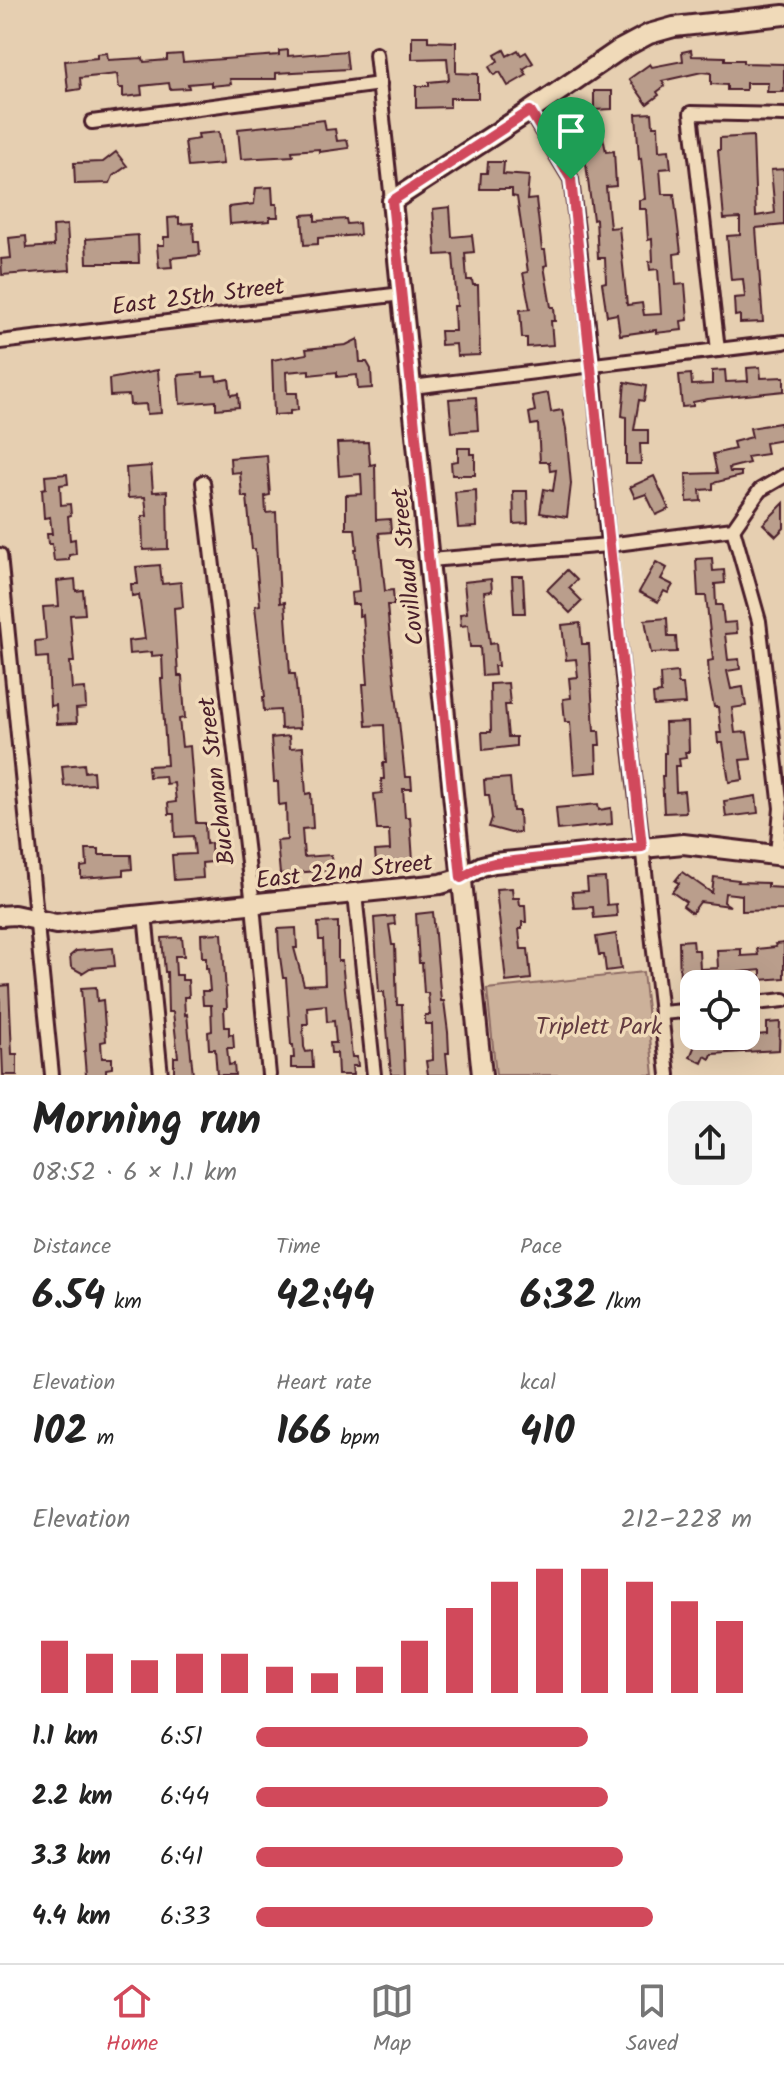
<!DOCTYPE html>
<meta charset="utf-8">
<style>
:root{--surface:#fff;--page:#f2f2f2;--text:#222;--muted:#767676;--line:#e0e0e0;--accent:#d1495b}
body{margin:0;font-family:Kalam,sans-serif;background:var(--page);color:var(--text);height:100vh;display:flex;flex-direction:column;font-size:30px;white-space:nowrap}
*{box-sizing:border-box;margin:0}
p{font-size:26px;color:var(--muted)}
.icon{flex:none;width:44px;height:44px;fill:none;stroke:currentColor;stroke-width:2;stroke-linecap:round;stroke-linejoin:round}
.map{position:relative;height:1075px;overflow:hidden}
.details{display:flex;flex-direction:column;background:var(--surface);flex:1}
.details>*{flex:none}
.controls{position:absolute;left:680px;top:970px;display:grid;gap:16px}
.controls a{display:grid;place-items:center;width:80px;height:80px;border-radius:16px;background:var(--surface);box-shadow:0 8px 32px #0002;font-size:40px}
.pin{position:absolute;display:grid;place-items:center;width:68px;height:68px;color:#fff;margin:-82px -34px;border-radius:50% 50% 50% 0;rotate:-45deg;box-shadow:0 0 8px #0007}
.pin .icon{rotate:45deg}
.round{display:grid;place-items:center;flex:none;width:84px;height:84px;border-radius:16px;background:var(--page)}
.overview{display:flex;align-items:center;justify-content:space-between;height:136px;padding:0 32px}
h1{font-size:44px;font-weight:600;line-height:60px}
.stats{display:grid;grid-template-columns:repeat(3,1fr);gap:12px;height:136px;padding:8px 32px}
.stats div{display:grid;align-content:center}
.stats b{font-size:40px;font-weight:600}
.stats small{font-size:22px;font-weight:400}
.stats p{font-size:22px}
.chart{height:224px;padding:16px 32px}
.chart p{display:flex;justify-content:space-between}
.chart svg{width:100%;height:144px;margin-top:8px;stroke:var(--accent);stroke-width:6}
ul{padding:0 32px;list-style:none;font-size:26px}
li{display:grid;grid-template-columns:128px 96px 1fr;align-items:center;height:60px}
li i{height:20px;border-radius:10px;background:var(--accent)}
.menu{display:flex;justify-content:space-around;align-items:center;height:112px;border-top:2px solid var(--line);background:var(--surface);font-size:22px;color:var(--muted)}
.menu a{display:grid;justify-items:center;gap:4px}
.menu .on{color:var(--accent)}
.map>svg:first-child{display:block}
.green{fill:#ccb19a;stroke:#8b6862;stroke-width:2}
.building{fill:#ba9e8c;stroke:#4a1f2b;stroke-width:2}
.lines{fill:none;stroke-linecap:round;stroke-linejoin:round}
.street-casing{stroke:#4a1f2b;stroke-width:18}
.secondary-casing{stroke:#4a1f2b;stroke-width:24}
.street{stroke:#f0dab9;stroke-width:12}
.secondary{stroke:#f0dab9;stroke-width:18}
.route-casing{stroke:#fff;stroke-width:16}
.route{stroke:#d1495b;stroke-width:10}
.labels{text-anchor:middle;stroke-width:7;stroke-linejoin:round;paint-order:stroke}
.street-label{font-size:24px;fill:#4a1f2b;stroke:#f0dab9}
.park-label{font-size:24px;fill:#643c41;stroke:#f0dab9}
</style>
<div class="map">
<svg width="784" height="1075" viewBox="0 0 784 1075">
<rect width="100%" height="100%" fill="#e6cfb1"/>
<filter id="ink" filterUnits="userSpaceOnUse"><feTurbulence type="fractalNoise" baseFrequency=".0125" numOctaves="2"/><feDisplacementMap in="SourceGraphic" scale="16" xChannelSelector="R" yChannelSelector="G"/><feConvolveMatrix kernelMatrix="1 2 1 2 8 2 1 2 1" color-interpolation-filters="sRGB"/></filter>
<g filter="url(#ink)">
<path class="green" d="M643,972L654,1075H496L487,989Z"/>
<g class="building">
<path d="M412,36H428V41L456,42V73L478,74V98H450V107L416,108V86H429V82L449,80L447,58L412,59Z"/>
<path d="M288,50V56L346,51L348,69L276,73V79H230L231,84L211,86V82L188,84L189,88L170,89L169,83L141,86L142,95L123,97V88H119L117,74L80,78L81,89L68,91L65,61L97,58V54L107,53L108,60L143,58L144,62L167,60V55L182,54L183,62L279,55V51Z"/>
<path d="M504,50L507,56L518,50L521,55L526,52L533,63L523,69L527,75L508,86L500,72L494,75L489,67L498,61L495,55Z"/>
<path d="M691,50L692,56L725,57V60H743V63L784,64V92H767L768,83H746V90H727V85L711,84V73L702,72L662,81L665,86L657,92L659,95L647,104L629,79L650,64L652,67L683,61L682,52Z"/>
<path d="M594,91H612V109L594,110Z"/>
<path d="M652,113L653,126H658L659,151L669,150L671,168L660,169L662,194H674L681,253L674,254L676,285L685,284L688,320L681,321L682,330L656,333V330L620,335L617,314L607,316L602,283L606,282L605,258H598L596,219L593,220L583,140L603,137L606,152L614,151L616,186L606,187L610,228L619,227L627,305L642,303L644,315L661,314L658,269L650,270L649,262L653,261L652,239L648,240L646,209H639V200L645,199L641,158L639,159L636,114Z"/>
<path d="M324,120L326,130L335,129L337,141L347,140L349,148L319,152V149L292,151L293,156L241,159L238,129Z"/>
<path d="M219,132L223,164L188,167L185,141L199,139L198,134Z"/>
<path d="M753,136L756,216L775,213L771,170L784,169V225L756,228L763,322L740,323V315L735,316L734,298L745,297L743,279L731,280L727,236L740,235V218L724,219L718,150H720V138Z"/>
<path d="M116,152L127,166L113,176L110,183L75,184L74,163L103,162Z"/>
<path d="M488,162H504L503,174L529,176L527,200L536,199L542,250H545L547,265L544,266L551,307H554L555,321H551L553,345L527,347V338H522L520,310L530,309L523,273L528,272L517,197L512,196V189H480L481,173H487Z"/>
<path d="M272,187L273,204H277L278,217H270V221L230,224L229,207L254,204L256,188Z"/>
<path d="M450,207L452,237L472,235L474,252L465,253L467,280H472L473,285H478L480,355L457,356L456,344L441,345L440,331H455L454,306H457L453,254L436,255L433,209Z"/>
<path d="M315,214V221L346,219L347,224L359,223L360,235L318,238V244L304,245L302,215Z"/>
<path d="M179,217V224L193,223L194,242H199L200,255L171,258L172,267L159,268L157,245H164V237H169L168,218Z"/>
<path d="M67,225L70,270L2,275L1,259L11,258L9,238L26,236L27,248L54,246L53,226Z"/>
<path d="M138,235L139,263H87L86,239Z"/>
<path d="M358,339L360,362H367L371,369L372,388L358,389L357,375L337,377V372L309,375V370L286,372L287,393H297L298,410L290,411V414L274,415L272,360L307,354L306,349L346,345Z"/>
<path d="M760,367L761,378L784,377V391L708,399L693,402V406L682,407L679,375L691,374L692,385L712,384V371L725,370L726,382L748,381L747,368Z"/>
<path d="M158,370L161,413L147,414L146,404L130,405L129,395L110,396L109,379Z"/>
<path d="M203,373V377L216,376L217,381L229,379L231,395L238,394L239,407L216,409V401L180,404L178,375Z"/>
<path d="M625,382L646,386L644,401L639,400L634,430H648V444H640L641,464H626V417L622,416Z"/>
<path d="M548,393L551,412L562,410L566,429L571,484L567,517L540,513L544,489L553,491L556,470L550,471L549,462H540L538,424L531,425L529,413L535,411L532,396Z"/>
<path d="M476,397L478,430L452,432L449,399Z"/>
<path d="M780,423L783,440L765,443L767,454L747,457L749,463L729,468L730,472H741V476L713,483V489L700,490L701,501L687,502L686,474L717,473L713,454L735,449L733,442L752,437L750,428Z"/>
<path d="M368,442L370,465L375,464L376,520L390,519L391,532L379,533L385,591L393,590L394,605H387L390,638L405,777H411L412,789H403L405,817H410L413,861L376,863L375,851L390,850L389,830H377L374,794L382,793L381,779H384L383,763H386L384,725L366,726L363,684H368L363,615L359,616V604H352L351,593L359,592L355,549H357L355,529H346V495L362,494L361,474L339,476L337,443Z"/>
<path d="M458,448H470V454H475V475H452L451,462L458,461Z"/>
<path d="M267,455L270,495L265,496L266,513L276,512L280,603L285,602L290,674H295L300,728L281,729L280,710L264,711L263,697H265L255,606L260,605L255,549H252L247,497H242L240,472L231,473L230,458Z"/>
<path d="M151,466L153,492L167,491L168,549L143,550L142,516H147L145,497L128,498L126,468Z"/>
<path d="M67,474L68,484L60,485L61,505L70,504L71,515L68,516L70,540L75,539L76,554L69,555V560L54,561L52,544H48L47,534H52L50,517L44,518L42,489L46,488L45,476Z"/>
<path d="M654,476L669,509L656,515L646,494L635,498L630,487Z"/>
<path d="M476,490L477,527L458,528L455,492Z"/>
<path d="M513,491H527L528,523L514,524Z"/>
<path d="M784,503V528L776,536L763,524Z"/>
<path d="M712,558L713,571L724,570L725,583L715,584L716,605H722L724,623L736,622L737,633L725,634L728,660L739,659L740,669L727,671L731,689L743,687L746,706L732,708L735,733L747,732L751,759L740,760L743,780L729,782L723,743H718L717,733H721L718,707H714L709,680L708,661L713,660L706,596H698L696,559Z"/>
<path d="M656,562L667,568L661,579L673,585L668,593L664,591L658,602L639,592Z"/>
<path d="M160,565L162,584L181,582L183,607L174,608L178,676H182L185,718L179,719L182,747L190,746L196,823H205L206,844L211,843L212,862L202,863L203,878L174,880L172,855L195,854L193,836L175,837L174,814H169L168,803L176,802L174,783L166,784L165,776L149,777L148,766L167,765L161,679H163L162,655L152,656V652L129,654L128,641L145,639L139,595L132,596L131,584H138L136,567Z"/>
<path d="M567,570L577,580L569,588L582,601L570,613L547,590Z"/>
<path d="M512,576H523L525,613H514Z"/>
<path d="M75,579L76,591L83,590L85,614L70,615L74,662H70L72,689L85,688L86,708L76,709L77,723L57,724L56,705L50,706L48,657L36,658L35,641L46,640L43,607L59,606L57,581Z"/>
<path d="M491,579L492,591L484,592L490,644L496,643L498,666H494L495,675L482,676L480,647H470L468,625L461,626L460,614L467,613L464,582Z"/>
<path d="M667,618L668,637H676L677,652L651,653L645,620Z"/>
<path d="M580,623L582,644H589L594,731H599L600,745H596L597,772L574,774L570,722H565L563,699L571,698L569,678L578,677L576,659L566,660L562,625Z"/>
<path d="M677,672L678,684H683L685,704L654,706L653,694L661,693L660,674Z"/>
<path d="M508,683L510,705H505L508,737H516V746L483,750L482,732H491L490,684Z"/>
<path d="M688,722L689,752H685L686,758L679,759L680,766H675L676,792L684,791L686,812L664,813L662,776H664V753H666L665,723Z"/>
<path d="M289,736L290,748L303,747L306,794L311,793L313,828L302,829L304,857L331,855L332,870L280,874L277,841L287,840L286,804L279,805L278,782H274L271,738Z"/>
<path d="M84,764L85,772L93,771L94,784L64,786L62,766Z"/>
<path d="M510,778L513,811H519L520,832L511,833L489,827L492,818L489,795H485L484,780Z"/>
<path d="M756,796L758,813L726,817L724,801Z"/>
<path d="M598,804L599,810L611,808L612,824L558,830L556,808Z"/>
<path d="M86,849H99V855H131L132,869L123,870V875L81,878V867L87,866Z"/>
<path d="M682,872L712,893L714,877L739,880L738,882L768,883V887L784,888V910L742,911V895L725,893L724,902L730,906L700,902L692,913L683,906L686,902L672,892L679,883L675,881Z"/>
<path d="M605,878L607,905L616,904L617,916L594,918L593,907L574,908L572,892L588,891L587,879Z"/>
<path d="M512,888L513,898H519L520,905H525L526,922H522V929H519L521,949H528L531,979L506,982L496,889Z"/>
<path d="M433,912L441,1001H444L448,1032L449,1053H446L448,1075H428L426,1061L433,1060L432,1024H425V1015H430L428,993H424L422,963H419L416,914Z"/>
<path d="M394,916L395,924L389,925L392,945H395L397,1005H402L405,1075H391L384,992H379L374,918Z"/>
<path d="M338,922V961H342L352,1057H357L358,1066H352L353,1075H338L337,1053H331L330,1043H336L334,1021L327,1022L326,1005L307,1007L308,1024H303L304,1047L306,1052L312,1051L313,1068H291V1058H294L293,1045H291L286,978H283L279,950L278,929L296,928L297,948H294L304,985L325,984L323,940H319L318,923Z"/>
<path d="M222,933L227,1008H224L225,1027H229V1035L233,1034L234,1048H227L229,1065L234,1064L235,1075H217L215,1049H209L208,1032L212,1031L211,1005H203L202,991H210L208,968H206V957H202L201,934Z"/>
<path d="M616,934L621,969L606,971L604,955H599L596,937Z"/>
<path d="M182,937L184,956H175L176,975H182V980H188L189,997H184L185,1015L187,1014L193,1075H174V1057H178L173,1012H168L167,972H165L162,938Z"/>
<path d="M693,940L694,950H699L700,969L718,968L717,950L741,949V956L758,955L757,949L776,947L775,944L784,943V978L761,980V970L730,973V984L680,986L679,941Z"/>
<path d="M113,948L115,966L90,968L82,973L71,967L70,956L76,951Z"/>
<path d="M9,985L12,1054H17V1075H3L2,1049H0V986Z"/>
<path d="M96,987L97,1001L103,1000L106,1041L101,1042L102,1058H112V1068L106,1069V1075H86L84,1051H86L81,988Z"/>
<path d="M780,1022L779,1050L712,1054L710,1059L705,1056L702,1063L690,1057L699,1036H709L724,1043V1038L767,1034V1023Z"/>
</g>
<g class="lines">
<defs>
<g id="street">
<path d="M376,54L392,201"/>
<path d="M530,111L571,179L593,366L608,545L668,1075"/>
<path d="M92,122L380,84"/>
<path d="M0,342L402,294"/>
<path d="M718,350L691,113L784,115"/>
<path d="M412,387L784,342"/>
<path d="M203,482L253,905L269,1075"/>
<path d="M733,529L759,621L781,808L777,855"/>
<path d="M0,555L52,1075"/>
<path d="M430,560L608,545L733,529L760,490L784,476"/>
<path d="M355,894L374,1075"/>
<path d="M145,914L161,1075"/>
<path d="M746,1004L784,1000"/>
<path d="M662,1013L694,1010"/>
</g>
<g id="secondary">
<path d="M0,916L14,915L56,924L441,884L461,878L482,866L494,863L683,844L784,856"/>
<path d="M482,1075L392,201L530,111L619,50L649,34L674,27L784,15"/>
</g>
</defs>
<use href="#street" class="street-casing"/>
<use href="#secondary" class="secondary-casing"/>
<use href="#street" class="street"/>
<use href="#secondary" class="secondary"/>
</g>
</g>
<g class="lines" filter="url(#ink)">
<defs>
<path id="route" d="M530,111L571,179L642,847L494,863L482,866L461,878L392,201Z"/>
</defs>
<use href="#route" class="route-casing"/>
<use href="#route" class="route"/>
</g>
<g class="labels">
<g class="street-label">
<text transform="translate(198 296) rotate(-7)" y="8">East 25th Street</text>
<text transform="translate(407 567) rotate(-96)" y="8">Covillaud Street</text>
<text transform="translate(216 781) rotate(-97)" y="8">Buchanan Street</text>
<text transform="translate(344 871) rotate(-6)" y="8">East 22nd Street</text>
</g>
<g class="park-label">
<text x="599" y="1034">Triplett Park</text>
</g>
</g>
</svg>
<div class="controls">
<a><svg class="icon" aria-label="locate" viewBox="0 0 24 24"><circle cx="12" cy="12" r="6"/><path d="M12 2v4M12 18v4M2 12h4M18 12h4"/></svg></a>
</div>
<div class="pin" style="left:571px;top:179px;background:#1e9e55"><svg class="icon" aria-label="arrive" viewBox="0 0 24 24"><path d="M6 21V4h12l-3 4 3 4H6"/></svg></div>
</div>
<section class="details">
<div class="overview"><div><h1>Morning run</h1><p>08:52 · 6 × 1.1 km</p></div><a class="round"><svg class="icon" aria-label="share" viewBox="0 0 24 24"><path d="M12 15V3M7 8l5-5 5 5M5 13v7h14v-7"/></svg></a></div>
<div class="stats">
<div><p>Distance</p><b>6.54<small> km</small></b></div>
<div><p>Time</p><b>42:44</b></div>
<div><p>Pace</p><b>6:32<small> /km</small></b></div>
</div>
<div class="stats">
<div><p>Elevation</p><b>102<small> m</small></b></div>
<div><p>Heart rate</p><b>166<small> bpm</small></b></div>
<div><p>kcal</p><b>410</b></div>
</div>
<div class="chart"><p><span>Elevation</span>212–228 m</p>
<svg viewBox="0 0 160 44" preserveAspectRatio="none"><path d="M5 44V28M15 44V32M25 44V34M35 44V32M45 44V32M55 44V36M65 44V38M75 44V36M85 44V28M95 44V18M105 44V10M115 44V6M125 44V6M135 44V10M145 44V16M155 44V22"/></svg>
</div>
<ul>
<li><b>1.1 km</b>6:51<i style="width:67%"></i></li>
<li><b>2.2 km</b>6:44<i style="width:71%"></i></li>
<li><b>3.3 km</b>6:41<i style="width:74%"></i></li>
<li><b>4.4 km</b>6:33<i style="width:80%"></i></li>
</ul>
</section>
<nav class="menu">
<a class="on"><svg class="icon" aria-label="home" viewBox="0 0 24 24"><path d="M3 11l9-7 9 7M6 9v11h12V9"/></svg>Home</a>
<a><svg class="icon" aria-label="map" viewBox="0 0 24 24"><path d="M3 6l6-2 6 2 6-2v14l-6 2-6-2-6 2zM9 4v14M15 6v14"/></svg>Map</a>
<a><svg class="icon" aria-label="saved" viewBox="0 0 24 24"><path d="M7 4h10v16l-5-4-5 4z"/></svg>Saved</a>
</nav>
